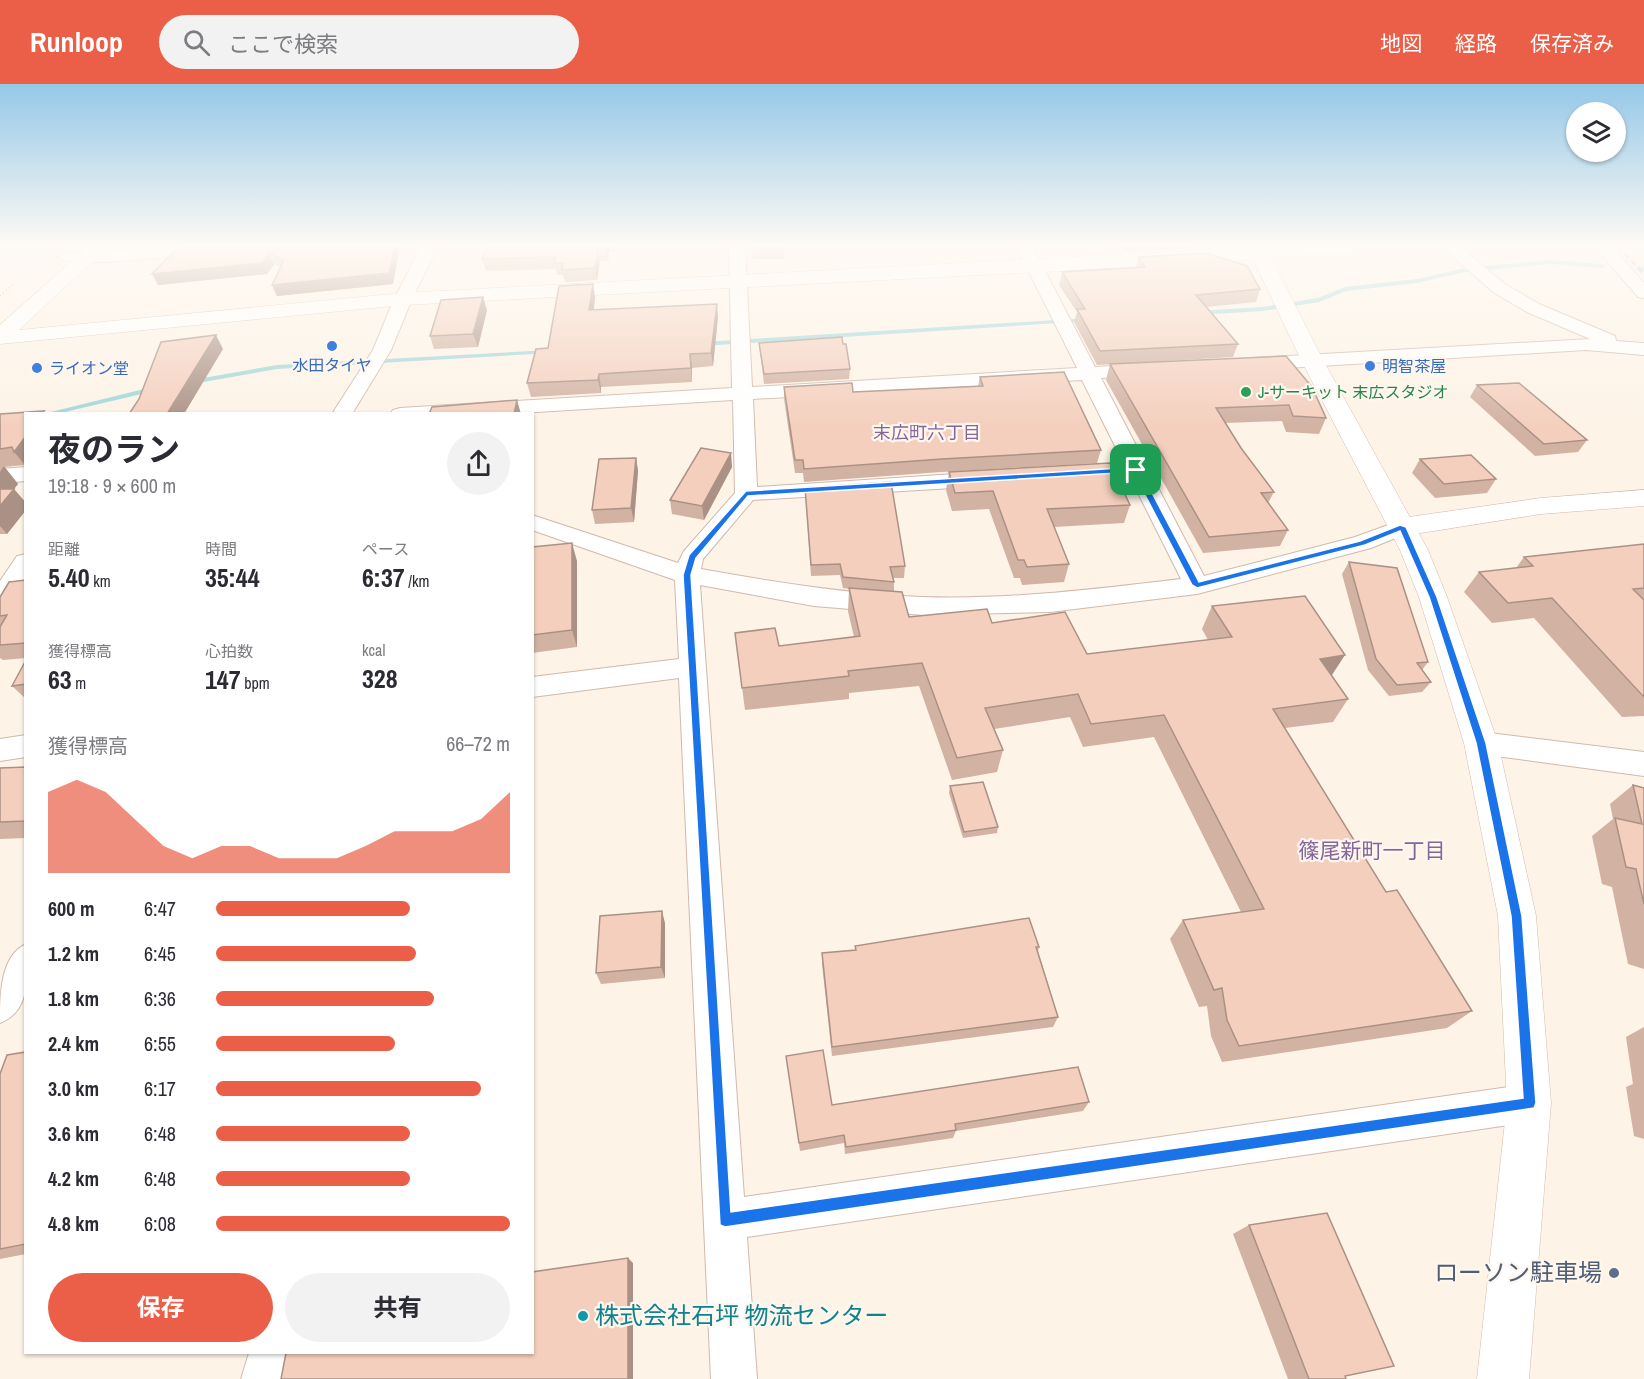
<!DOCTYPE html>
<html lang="ja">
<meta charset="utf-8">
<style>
:root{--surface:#fff;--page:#f2f2f3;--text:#2b2b33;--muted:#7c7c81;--accent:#eb5f48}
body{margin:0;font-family:"Archivo Narrow","Noto Sans JP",sans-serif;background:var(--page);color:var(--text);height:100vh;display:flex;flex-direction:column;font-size:22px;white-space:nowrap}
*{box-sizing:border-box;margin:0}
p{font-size:20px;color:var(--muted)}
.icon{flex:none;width:33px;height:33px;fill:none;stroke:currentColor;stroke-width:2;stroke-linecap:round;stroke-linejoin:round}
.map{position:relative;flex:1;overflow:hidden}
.details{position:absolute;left:24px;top:328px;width:510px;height:942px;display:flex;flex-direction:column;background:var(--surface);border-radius:0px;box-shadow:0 2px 4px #0004}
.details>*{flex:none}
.buttons{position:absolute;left:1566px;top:18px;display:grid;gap:12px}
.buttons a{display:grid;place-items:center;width:60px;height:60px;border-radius:50%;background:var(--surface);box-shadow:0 2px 4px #0004;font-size:30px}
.pin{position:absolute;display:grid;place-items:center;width:51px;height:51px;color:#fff;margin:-26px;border-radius:12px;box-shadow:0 3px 9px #0006}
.round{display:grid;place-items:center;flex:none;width:63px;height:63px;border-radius:32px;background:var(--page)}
.overview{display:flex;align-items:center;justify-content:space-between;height:102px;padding:0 24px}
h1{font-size:33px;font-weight:700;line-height:45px}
.figures{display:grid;grid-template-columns:repeat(3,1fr);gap:9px;height:102px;padding:6px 24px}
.figures div{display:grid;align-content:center}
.figures b{font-size:26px;font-weight:700}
.figures small{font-size:16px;font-weight:400}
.figures p{font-size:16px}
.chart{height:168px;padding:12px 24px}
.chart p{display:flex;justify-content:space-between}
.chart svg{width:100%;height:108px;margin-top:6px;fill:var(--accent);opacity:.7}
.cta{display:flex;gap:12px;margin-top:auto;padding:12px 24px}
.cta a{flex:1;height:69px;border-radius:36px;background:var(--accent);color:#fff;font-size:24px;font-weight:700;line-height:69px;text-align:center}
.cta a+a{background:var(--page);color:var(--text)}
ul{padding:0 24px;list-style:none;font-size:20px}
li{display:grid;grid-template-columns:96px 72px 1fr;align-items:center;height:45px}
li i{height:15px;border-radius:8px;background:var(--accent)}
header{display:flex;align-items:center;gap:36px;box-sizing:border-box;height:84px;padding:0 30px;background:var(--accent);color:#fff}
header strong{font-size:28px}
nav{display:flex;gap:33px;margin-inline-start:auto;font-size:21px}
.search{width:420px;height:54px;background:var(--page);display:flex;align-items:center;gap:15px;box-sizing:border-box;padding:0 21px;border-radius:33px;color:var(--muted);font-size:22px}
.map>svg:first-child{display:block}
.education{fill:#f0e4fa}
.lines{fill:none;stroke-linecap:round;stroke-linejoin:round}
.stream{fill:#a0d6da;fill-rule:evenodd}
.minor-casing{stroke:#d0b9ac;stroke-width:2}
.tertiary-casing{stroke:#d0b9ac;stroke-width:1}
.secondary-casing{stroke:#d6bbac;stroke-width:1}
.path{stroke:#d9b1a0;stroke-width:2;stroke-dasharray:1 3;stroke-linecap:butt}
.minor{fill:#fff;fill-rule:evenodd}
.tertiary{fill:#fff;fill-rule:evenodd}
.secondary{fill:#fff;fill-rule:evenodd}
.rail{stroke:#b4a4c8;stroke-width:3;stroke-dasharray:6 4;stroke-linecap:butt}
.wall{fill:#d2b2a3}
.shaded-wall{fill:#ab9185}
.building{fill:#f4cfbe;stroke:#ab9185;stroke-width:1.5}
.route{fill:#1a73e8;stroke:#fff;stroke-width:1.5;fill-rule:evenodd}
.shop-dot{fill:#3f7fe0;stroke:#fff7ee;stroke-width:2}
.leisure-dot{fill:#2e9e5b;stroke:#fff7ee;stroke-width:2}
.service-dot{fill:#5c6f8a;stroke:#fff7ee;stroke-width:2}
.culture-dot{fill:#0f9aa8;stroke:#fff7ee;stroke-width:2}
.labels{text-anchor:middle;stroke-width:4.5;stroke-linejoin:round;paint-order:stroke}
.far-shop-label{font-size:16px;fill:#366cbe;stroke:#fff7ee;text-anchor:start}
.far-leisure-label{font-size:16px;fill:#27864d;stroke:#fff7ee;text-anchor:start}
.far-neighbourhood-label{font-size:18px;fill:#85669c;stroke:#fff7ee}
.neighbourhood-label{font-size:21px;fill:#85669c;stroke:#fff7ee}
.near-service-label{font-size:24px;fill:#4e5e75;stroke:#fff7ee;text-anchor:end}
.near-culture-label{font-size:24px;fill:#0d838f;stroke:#fff7ee;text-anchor:start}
</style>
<header>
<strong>Runloop</strong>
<div class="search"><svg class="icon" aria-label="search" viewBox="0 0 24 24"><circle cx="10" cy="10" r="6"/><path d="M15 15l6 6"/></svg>ここで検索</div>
<nav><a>地図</a><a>経路</a><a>保存済み</a></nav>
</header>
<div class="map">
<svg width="1644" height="1295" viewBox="0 0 1644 1295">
<rect width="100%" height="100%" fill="#fdf3e7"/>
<path class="education" d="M0,162H53L35,176L0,178Z"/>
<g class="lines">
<g class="stream">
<path d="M1550,176L1602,180L1605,182L1602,184L1550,180L1465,188L1417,199L1346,207L1319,218L1263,227L1197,231L1194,229L1197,227L1263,223L1318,214L1345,203L1417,195L1465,184Z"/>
<path d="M1639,182L1644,183V187L1637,185L1636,184Z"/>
<path d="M1088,234L1090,235V237L703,262L700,260L703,258Z"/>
<path d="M549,266L552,268L551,269L277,285L192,300L188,298L192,296L277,281Z"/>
<path d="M156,302L160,304L159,306L56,330H43Z"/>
</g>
<defs>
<g id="minor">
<path d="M171,162H228L220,167C196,169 68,187 57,173L65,168L95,169Z"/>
<path d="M422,162H438L412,215L391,266L352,330H332L373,266L394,215Z"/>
<path d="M729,162H745L752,303L1077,284L1016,162H1032L1095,283L1147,280L1154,282L1157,286L1154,290L1147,292L1101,294L1204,492L1355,453L1402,436L1410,438L1414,443L1410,448L1371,464L1197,510L1050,528L923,531L814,522L700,501L744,1113L1529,1000L1542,1006L1548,1019L1542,1032L1529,1038L747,1153L757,1295H711L679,594L532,613V593L679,575L675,496L532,446V431L678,479L684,467L735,409L733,316L503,330H390L393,326L400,324L732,304ZM1082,296L1124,380L1074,382L1066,384L1063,389L1066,394L1074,396L1130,393L1181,495C1095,505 1009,516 922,513C848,510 774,498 701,485L703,475L753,416L986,402L994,400L997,395L994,390L986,388L757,403L753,315Z"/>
<path d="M1441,162H1459L1505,200L1539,220L1615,252L1616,257L1644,259V271L1586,266L1253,286L1246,284L1243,280L1246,276L1253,274L1590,255L1527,228L1493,208Z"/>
<path d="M1594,162H1611L1644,199V214L1638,213Z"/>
<path d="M26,383V397L0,399V385Z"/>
<path d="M26,470V497L9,521L0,524V497L17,472Z"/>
<path d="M1481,648L1644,668V692L1481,670L1471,667L1467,659L1471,651Z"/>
<path d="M26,651V673L0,677V655Z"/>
<path d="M26,860C26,889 33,926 0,939C0,911 0,872 26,860Z"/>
<path d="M249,1269H293L287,1295H241Z"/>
</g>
<g id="tertiary">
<path d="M89,162H109L19,246L403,209L1280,162H1362L1360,166L1353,168L1193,180L403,221L0,260V241Z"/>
<path d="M1644,406V422L1541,430L1402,452L1392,449L1389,443L1392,437L1402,434L1541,414Z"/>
</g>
<path id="secondary" d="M1247,162H1265L1323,276L1428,466L1447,513L1498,659L1536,832L1551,1019L1529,1295H1477L1507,1019L1498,832L1464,659L1419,513L1400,466L1301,276Z"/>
</defs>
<use href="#minor" class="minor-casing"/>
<use href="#tertiary" class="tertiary-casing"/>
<use href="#secondary" class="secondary-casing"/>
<path class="path" d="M0,212L13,201"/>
<use href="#minor" class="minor"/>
<use href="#tertiary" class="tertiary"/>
<use href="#secondary" class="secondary"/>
<g class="rail">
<path d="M1618,162L1644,190"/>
<path d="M1638,162L1644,168"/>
</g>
</g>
<g class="wall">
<path d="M183,162H400L393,200L277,212L272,201L281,183L274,180L267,190L158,201Z"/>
<path d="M487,162H617L616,168H609L608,177H600L597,196L565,198L563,191H557L556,185L486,187L482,175Z"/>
<path d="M752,162H784L785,175H753Z"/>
<path d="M1120,162H1196L1192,164L1124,168Z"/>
<path d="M1138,173L1260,205L1256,218L1206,223L1238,260L1233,273L1097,281L1074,238L1077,228L1059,201L1062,188L1136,184Z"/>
<path d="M595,213L594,226L718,233L713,282L692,284V298L601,303V309L531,313L527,299L548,264Z"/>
<path d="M487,226L478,263L434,265L430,252Z"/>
<path d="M759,259L843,260L850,285L849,295L764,300Z"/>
<path d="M1286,272L1326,334L1319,350L1286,348L1282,337L1225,339L1241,364L1274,408L1268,419L1288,446L1280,462L1203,469L1106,296L1110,280Z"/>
<path d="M980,293L1101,366L1097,379L941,388L804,398L803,389H795L784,315V303L853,308L978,302Z"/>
<path d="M1477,301L1587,356L1578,368L1535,372L1470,313Z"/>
<path d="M44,327L46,330H26L25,381L4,383L18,400L14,405L26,419V426L7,450H0V330Z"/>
<path d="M636,374L638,387L634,438L595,440L592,426Z"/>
<path d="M1420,375L1496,395L1487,409L1435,414L1412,389Z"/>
<path d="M732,383L704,436L672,430L670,416Z"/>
<path d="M949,388L1130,421L1124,439L1054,443L1069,480L1064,498L1022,501L1020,494H1014L989,425L952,427L946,406Z"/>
<path d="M805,404L905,482L904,494H894V507L909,533L992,539L1087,570L1208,556L1202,545L1212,522L1332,592L1348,615L1333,638L1285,644L1386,808L1472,927L1447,944L1222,978L1211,952L1207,922L1199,923L1170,855L1183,836L1241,828L1154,653L1083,663L1070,633L994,645L1003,666L997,688L952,696L919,602L849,609V615L745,626L735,549L779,562L854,553L848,527L849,505L843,504L840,491L811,492Z"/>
<path d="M1644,460V632L1622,633L1534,534L1492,539L1464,508L1479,488L1516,484L1524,473Z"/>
<path d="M532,463L577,477V563L532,569Z"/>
<path d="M1349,478L1428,578L1422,586L1431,598L1422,608L1389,612L1368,586L1342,490Z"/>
<path d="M26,496V574L3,576L0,574V513Z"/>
<path d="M26,576V615L12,602Z"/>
<path d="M26,683V754L0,755V684Z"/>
<path d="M1633,701L1644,704V885L1628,880L1612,803L1602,800L1592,752L1613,735L1610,720Z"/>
<path d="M950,702L998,743L997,749L963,754L949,709Z"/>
<path d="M665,839V894L601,900L596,889Z"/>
<path d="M855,862L1039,863L1038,867L1058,933L1053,943L832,972L822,880V869L855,866Z"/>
<path d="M1644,943V1055L1634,1052L1626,1003L1633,1000L1626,953Z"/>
<path d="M26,968V1170L0,1175V990Z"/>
<path d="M786,972L832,1021L1089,1018L1083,1027L956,1047L953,1054L845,1070L844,1059L800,1067Z"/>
<path d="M1249,1141L1345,1292L1346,1295H1288L1233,1150Z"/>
</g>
<g class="shaded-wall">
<path d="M395,162H400L393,200L277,212L272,201Z"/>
<path d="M606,162H608L609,168L608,177L606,165Z"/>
<path d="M598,165L600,177L597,196L595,184Z"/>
<path d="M269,169L274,180L267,190L158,201L152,190Z"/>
<path d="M593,200L595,213L592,239L589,226Z"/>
<path d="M483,213L487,226L478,263L473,250Z"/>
<path d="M717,220L718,233L713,282L711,269Z"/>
<path d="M216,251L223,265L184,330H167Z"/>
<path d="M690,270L692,284V298Z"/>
<path d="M599,290L601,303V309L598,296Z"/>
<path d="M517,316L521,330H514Z"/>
<path d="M26,352V382L14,368Z"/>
<path d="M731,369L732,383L704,436L702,422Z"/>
<path d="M636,374L638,387L634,438L631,424Z"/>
<path d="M4,382L18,400L14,405L26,419V426L7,450L0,442V388Z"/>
<path d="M572,459L577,477V563L572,546Z"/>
<path d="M1345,571L1330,594L1320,575Z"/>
<path d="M662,827L665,839V894L661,883Z"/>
<path d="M628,1174L633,1179V1295H628Z"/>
</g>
<g class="building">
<path d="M179,162H395L389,189L272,201L284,176L269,169L262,179L152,190Z"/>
<path d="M487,162H606V165H598L595,184L562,186L563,179H555L556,173L482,175Z"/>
<path d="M752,162H784L785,163L752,164Z"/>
<path d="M1206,169L1247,182L1260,205L1196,211L1238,260L1100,267L1077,225H1085L1062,188L1145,183L1138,173Z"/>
<path d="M593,200L589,226L717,220L711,269L690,270L691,284L599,290L598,296L527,299L536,265L548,264L559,202Z"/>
<path d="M483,213L473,250L430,252L441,216Z"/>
<path d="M216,251L167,330H129L139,315L161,258Z"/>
<path d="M842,253L843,260H846L850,285L764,290L759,259Z"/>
<path d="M1286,272L1312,303L1326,334L1293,332L1289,321L1216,324L1241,364L1274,408L1261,409L1288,446L1209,453L1110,280Z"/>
<path d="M1064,288L1101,366L942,375L804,385L803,376H795L784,303L852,299L853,308L983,302L980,293Z"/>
<path d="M1519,299L1587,356L1544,360L1477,301Z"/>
<path d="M517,316L514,330H429L432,323Z"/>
<path d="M44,327L41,330H26V352L14,368L12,363L0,365V330Z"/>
<path d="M701,364L731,369L702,422L670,416Z"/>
<path d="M1471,371L1496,395L1444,400L1420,375Z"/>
<path d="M636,374L631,424L592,426L599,375Z"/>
<path d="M1110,379L1130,421L1047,425L1069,480L1027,483L1024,476H1018L993,407L955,409L949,388Z"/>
<path d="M891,398L905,482L890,483L894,498L843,493L840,480L811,481L805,404Z"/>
<path d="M0,405H14L0,422Z"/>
<path d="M572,459V546L532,551V463Z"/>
<path d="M1644,460V504L1633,505L1644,516V613L1552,514L1508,519L1479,488L1533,482L1524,473Z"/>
<path d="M1349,478L1397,484L1428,578L1417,579L1431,598L1397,601L1376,575Z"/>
<path d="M26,496V559L0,561V543L7,531L0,532V513L9,498Z"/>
<path d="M849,504L902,508L909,533L987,525L992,539L1065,528L1087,570L1232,553L1212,522L1305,512L1345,571L1320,575L1348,615L1273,625L1386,808L1397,806L1472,927L1239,962L1227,936L1222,904L1214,906L1183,836L1264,825L1164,631L1091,640L1078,610L985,624L1003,666L957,674L922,579L848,587L849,592L742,604L735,549L775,544L779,562L860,552Z"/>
<path d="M26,576V600L12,602Z"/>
<path d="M26,683V737L0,738V684Z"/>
<path d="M983,698L998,743L964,748L950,702Z"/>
<path d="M1633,701L1644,704V820L1636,785L1626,783L1615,734L1642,740Z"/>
<path d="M662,827L661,883L596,889L600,832Z"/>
<path d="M1029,834L1039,863H1036L1058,933L832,963L822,869L856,866L855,862Z"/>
<path d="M823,966L832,1021L1078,983L1089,1018L955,1040L956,1046L846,1063L844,1051L799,1059L786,972Z"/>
<path d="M26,968V1160L0,1165V990L7,971Z"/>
<path d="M1327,1129L1394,1282L1345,1292L1346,1295H1309L1249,1141Z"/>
<path d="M628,1174V1295H281L286,1269H532V1188Z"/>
</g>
<linearGradient id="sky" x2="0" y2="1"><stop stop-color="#95c8e8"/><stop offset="0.47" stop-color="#fefaf4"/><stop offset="1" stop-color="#fefaf4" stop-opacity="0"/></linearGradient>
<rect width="1644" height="343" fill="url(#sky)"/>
<path class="route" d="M1136,383L1140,386L1199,498L1360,457L1400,441L1406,443L1437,513L1486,659L1522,832L1536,1019L1534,1024L725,1143L720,1141L683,491L689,471L746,407ZM1133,388L1192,501L1197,504L1365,461L1400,447L1429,513L1476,659L1511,832L1523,1014L731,1128L691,491L696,474L748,412Z"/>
<g class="shop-dot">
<circle cx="332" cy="262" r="6"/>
<circle cx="1370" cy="282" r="6"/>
<circle cx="37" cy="284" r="6"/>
</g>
<circle class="leisure-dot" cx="1246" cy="308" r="6"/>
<circle class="service-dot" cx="1614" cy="1189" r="6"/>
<circle class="culture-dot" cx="583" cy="1232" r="6"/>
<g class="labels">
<g class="far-shop-label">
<text x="332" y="287" text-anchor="middle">水田タイヤ</text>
<text x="1382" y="288">明智茶屋</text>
<text x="49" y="290">ライオン堂</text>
</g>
<g class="far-leisure-label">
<text x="1258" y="314">J-サーキット 末広スタジオ</text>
</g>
<g class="far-neighbourhood-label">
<text x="927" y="355">末広町六丁目</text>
</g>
<g class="neighbourhood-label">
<text x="1372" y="774">篠尾新町一丁目</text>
</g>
<g class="near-service-label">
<text x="1602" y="1197">ローソン駐車場</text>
</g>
<g class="near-culture-label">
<text x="595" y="1240">株式会社石坪 物流センター</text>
</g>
</g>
</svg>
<div class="buttons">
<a><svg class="icon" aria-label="layers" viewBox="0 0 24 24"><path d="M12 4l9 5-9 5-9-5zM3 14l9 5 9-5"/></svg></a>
</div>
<div class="pin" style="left:1136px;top:386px;background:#1e9e55"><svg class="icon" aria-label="arrive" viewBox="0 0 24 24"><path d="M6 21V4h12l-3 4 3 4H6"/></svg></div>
<section class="details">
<div class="overview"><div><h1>夜のラン</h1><p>19:18 · 9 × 600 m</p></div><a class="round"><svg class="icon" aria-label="share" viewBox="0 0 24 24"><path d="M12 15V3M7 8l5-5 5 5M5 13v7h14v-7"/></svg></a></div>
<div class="figures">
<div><p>距離</p><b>5.40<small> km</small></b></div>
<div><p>時間</p><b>35:44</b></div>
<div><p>ペース</p><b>6:37<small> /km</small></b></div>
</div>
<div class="figures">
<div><p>獲得標高</p><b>63<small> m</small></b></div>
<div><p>心拍数</p><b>147<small> bpm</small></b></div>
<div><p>kcal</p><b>328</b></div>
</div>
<div class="chart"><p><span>獲得標高</span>66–72 m</p>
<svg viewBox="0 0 160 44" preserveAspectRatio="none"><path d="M0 44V11L10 6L20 11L30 22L40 33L50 38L60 33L70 33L80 38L90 38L100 38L110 33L120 27L130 27L140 27L150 22L160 11V44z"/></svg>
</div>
<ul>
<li><b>600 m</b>6:47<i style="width:66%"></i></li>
<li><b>1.2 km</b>6:45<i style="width:68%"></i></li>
<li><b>1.8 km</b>6:36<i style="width:74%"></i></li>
<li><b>2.4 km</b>6:55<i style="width:61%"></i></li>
<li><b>3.0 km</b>6:17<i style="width:90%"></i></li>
<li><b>3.6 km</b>6:48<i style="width:66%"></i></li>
<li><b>4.2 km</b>6:48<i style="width:66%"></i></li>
<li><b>4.8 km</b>6:08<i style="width:100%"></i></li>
</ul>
<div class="cta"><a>保存</a><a>共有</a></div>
</section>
</div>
